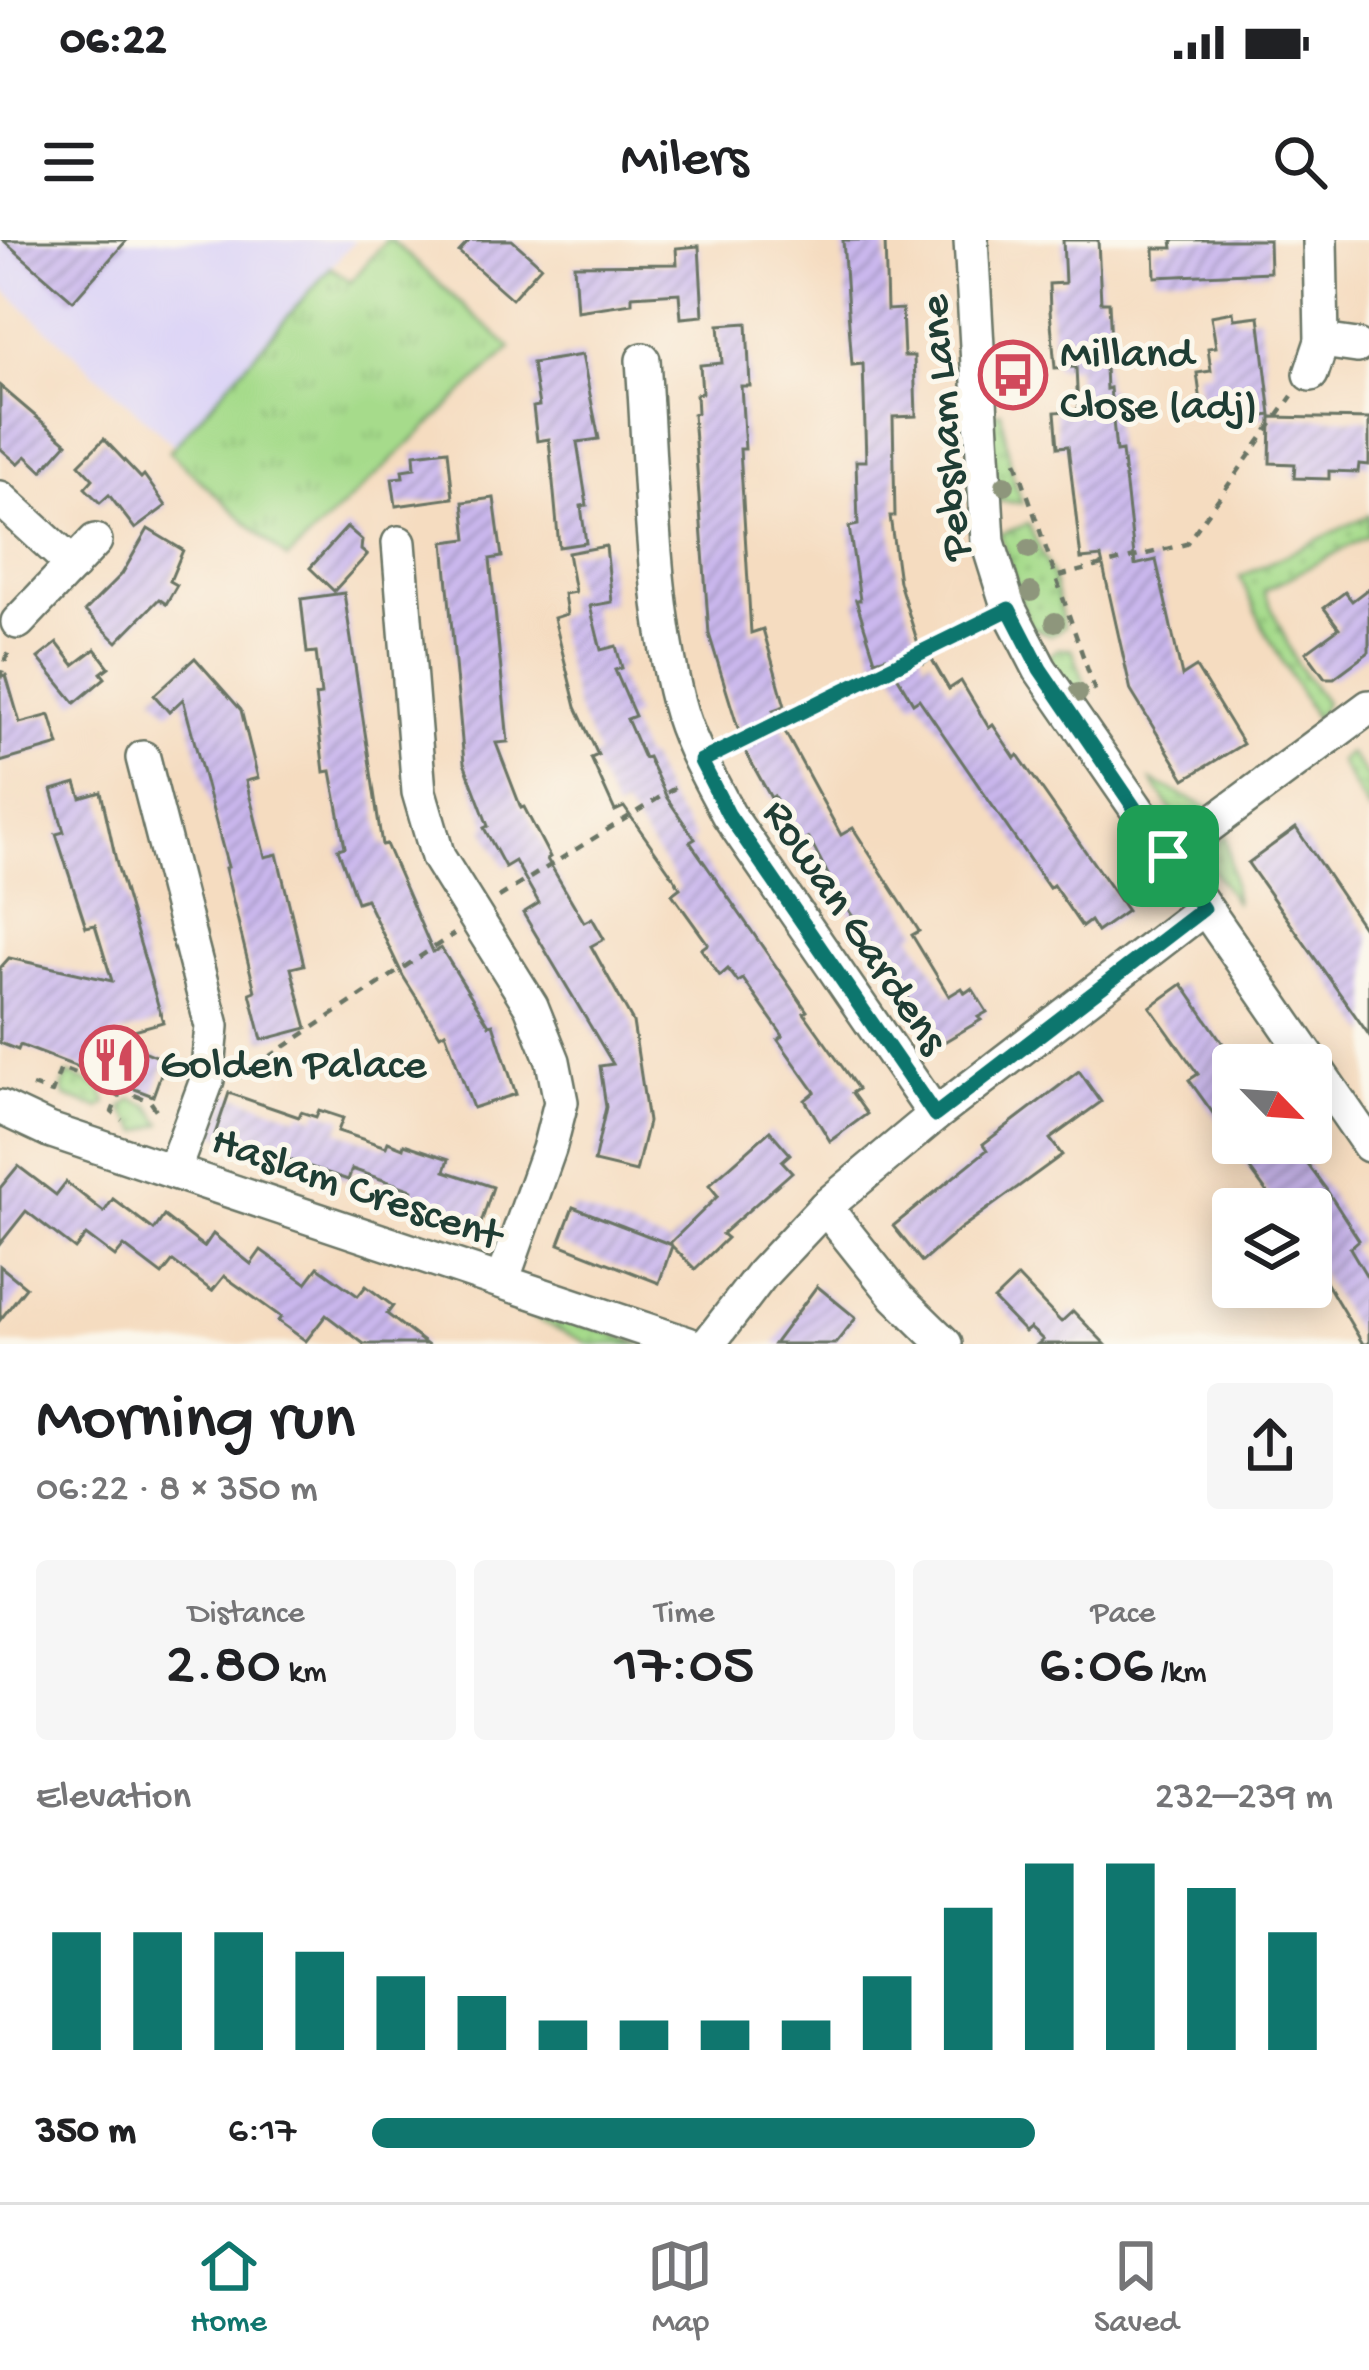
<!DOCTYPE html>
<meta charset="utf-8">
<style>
:root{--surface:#fff;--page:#f6f6f6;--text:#202124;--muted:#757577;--line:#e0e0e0;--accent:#0f766e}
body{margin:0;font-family:"Gochi Hand",sans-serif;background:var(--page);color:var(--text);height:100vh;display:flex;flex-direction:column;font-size:45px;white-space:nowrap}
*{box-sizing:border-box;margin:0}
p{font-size:39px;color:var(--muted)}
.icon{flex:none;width:66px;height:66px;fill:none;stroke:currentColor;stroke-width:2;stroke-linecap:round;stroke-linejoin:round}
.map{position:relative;height:1104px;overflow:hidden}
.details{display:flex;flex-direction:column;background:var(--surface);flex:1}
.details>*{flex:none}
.needle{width:78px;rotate:115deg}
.controls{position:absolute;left:1212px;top:804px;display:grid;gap:24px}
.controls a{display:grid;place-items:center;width:120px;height:120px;border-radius:12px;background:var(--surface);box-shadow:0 6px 30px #0003;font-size:60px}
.pin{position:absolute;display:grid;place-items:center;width:102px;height:102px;color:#fff;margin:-51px;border-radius:24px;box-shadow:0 6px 18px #0006}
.round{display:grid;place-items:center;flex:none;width:126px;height:126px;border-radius:12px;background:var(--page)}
.headline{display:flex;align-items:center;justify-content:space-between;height:204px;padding:0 36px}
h1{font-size:66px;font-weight:600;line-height:90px}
.figures{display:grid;grid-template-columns:repeat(3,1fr);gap:18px;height:204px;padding:12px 36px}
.figures div{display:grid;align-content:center;border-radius:12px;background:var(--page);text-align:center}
.figures b{font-size:60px;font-weight:600}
.figures small{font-size:33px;font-weight:400}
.figures p{font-size:33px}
.chart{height:336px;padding:24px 36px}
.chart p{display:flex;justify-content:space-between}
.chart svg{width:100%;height:216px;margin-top:12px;stroke:var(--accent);stroke-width:6}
ul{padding:0 36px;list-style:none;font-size:39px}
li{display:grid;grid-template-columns:192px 144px 1fr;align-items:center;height:90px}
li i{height:30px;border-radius:15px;background:var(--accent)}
.status{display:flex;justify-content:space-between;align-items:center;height:84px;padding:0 60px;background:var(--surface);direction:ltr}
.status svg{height:33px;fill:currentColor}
header{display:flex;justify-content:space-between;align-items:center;height:156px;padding:0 36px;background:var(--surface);font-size:54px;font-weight:600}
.dock{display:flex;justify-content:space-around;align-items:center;height:168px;border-top:3px solid var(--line);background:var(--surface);font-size:33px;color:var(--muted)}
.dock a{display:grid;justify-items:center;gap:6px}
.dock .active{color:var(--accent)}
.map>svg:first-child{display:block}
.built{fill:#ddd5f6}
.grass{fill:url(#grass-dots);stroke:#628c60;stroke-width:3}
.park{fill:url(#park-tufts);stroke:#628c60;stroke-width:3}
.building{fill:url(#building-hatch)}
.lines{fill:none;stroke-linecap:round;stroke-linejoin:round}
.minor-casing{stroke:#6a7565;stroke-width:38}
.path{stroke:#6a7565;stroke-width:4.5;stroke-dasharray:9 9;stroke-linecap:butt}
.minor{stroke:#fff;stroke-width:33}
.tree{fill:#8e967c}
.route-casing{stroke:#fff;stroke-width:24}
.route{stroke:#0f766e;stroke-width:15}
.labels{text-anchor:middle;stroke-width:10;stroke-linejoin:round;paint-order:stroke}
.poi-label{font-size:45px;fill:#1f3d34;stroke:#fbf7ec;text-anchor:start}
.street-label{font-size:45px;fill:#1f3d34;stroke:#fbf7ec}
</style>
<div class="status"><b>06:22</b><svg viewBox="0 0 49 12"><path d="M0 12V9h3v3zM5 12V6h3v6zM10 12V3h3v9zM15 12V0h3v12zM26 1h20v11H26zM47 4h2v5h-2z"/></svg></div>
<header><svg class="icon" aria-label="menu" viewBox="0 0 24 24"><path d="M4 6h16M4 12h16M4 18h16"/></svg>Milers<svg class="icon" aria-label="search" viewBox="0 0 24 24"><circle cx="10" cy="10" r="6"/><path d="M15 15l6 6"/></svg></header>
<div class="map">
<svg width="1369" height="1104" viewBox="0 0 1369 1104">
<defs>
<pattern id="grass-dots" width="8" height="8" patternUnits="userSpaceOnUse" patternTransform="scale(3)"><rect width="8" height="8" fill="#a6db8b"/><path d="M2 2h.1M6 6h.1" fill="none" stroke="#8ebd79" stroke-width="1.8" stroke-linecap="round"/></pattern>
<pattern id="park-tufts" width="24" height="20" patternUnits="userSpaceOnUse" patternTransform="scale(3)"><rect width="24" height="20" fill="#a6db8b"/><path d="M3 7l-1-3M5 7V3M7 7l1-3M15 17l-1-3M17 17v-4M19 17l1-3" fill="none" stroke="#8ebd79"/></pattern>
<pattern id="building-hatch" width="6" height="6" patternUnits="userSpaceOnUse" patternTransform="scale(3)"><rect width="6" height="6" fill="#cab7ed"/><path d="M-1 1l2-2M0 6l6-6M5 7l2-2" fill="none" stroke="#a396c1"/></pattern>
</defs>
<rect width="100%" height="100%" fill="#fbf7ec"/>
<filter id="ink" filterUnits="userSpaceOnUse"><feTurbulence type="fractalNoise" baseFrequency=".00833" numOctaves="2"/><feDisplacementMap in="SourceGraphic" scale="24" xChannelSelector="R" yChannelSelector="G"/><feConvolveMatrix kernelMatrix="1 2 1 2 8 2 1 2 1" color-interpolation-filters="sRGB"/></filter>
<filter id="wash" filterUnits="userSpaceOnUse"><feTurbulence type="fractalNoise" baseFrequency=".004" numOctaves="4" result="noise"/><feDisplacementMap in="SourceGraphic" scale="48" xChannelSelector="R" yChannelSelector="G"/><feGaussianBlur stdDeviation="2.7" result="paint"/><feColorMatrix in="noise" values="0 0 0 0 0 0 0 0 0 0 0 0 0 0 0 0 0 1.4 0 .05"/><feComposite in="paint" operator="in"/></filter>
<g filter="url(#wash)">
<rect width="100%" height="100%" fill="#f5dcc0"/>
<path class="built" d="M0,0H355L331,27L350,42L386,0H391L511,108L287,319L169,212L174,205L0,46Z"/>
<g class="grass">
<path d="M1001,172L1013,238L1022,263L996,261L990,174Z"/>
<path d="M1369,275V295L1264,351L1297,424L1325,462L1317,482L1265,391L1240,337Z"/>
<path d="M1028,284L1053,337L1064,387L1050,395L1029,386L1000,294Z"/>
<path d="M1058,409H1072L1089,454L1077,466L1048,417Z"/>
<path d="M1349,513L1369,539V572L1339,521Z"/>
<path d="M1152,541L1209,568L1192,580L1178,581Z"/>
<path d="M1226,595L1236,664L1204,616Z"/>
<path d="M68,834L101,848L107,863L99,868L66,857L62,849Z"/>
<path d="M132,859L150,866L162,884L140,892L121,869Z"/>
<path d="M500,1055L642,1104H590L502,1063Z"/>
</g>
<path class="park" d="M386,0H391L511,108L287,319L169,212L331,27L351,42Z"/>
<g id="blocks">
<g class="building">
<path d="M3,0H127L73,61Z"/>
<path d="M470,0H512L541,26L512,59L459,12Z"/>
<path d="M843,0H885L887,70L902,69L904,116H914L916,176L893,177L895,276H890L899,342L924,423L931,418L949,449L961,441L989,488L993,485L1015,518L1018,515L1127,671L1097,692L1090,681L1082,687L1053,645L1049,648L919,459L913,463L886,417L875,420L856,360H860L849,287L858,285L856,221H866L863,124L852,125Z"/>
<path d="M1063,0H1098L1101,62H1109L1111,103L1104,104L1106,149L1110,148L1116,212L1122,211L1135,325L1156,320L1182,436L1196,427L1243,504L1185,539L1131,451L1101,317L1081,319L1068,206L1058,207L1055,172L1078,170L1076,127L1055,128L1050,71L1049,44L1065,43Z"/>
<path d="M1172,0H1269L1270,32L1155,37L1154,8H1173Z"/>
<path d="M699,6L703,76L681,78L679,53L632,56V63L577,71L574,25L677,24L676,8Z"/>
<path d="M1233,72L1234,79L1259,76L1271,175L1226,182L1225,174L1203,177L1197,133L1211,131L1208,108L1216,107L1211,76Z"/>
<path d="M747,83L750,146H741L745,209H740L751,393L763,389L785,466L773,470L841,595L853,588L919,691L912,695L949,756L962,748L965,753L972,748L987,772L978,777L981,780L939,805L839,656L809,598L801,603L774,556L771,558L745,511L709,394L693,174L697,173L696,154L702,153L700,125L722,123L719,85Z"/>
<path d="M582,115L599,199L577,202L587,265L581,266L586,303L559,307L549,199L537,201L533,167L539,166L532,123Z"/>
<path d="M0,146L67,203L42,231L26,216L18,224L0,208Z"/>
<path d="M1271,177L1369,179V225L1359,224L1358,232L1329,231V239L1294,238L1295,224L1270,223Z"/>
<path d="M104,199L141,238L144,235L166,266L135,289L109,255L100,263L85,248L93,239L79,224Z"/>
<path d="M448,210L453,258L396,266L392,238L403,237L402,230L415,228L414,214Z"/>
<path d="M494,258L502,317L490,319L508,502L496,503L521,568L524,567L550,617L547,619L584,682L592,678L604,699L591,706L633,782L648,882L636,932L594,922L606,867L600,826L613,824L523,673L539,663L515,621L505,627L484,588L488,586L464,523L444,302L467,299L463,262Z"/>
<path d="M347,287L362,300L361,310L367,315L334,351L310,328Z"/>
<path d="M148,289L183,310L170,341L177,345L166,364L159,359L117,402L85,371L122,334Z"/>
<path d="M606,306L612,362L590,366L601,410L616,406L622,428L615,430L635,476L627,479L644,518L648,517L667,558L695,599L690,602L807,771L804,773L858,849L852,853L867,874L830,901L805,860L815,852L778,800L783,796L743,739L738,742L728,729L720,736L701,709L708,704L672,654L680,648L674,638L624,567L615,571L591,518L598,515L576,467L554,378L567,374L564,354L575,352L568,313Z"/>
<path d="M1369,348V412L1334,438H1325L1306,412L1339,388L1324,368L1345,352L1352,361Z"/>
<path d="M344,353L382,605L386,604L433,712L441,708L489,785L493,784L516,854L473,868L445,792L440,795L403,736L366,659L357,662L338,609L345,607L331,531L324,532L315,456L321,455L316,412L307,413L301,359Z"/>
<path d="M57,403L74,425L95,409L109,427L101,433L105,438L75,463L38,418Z"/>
<path d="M195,418L241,470L258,538L246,541L265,617L277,614L304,725L291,728L307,788L262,800L250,753L255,751L225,628L228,627L183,459L169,472L154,455Z"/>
<path d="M6,435L20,483L50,475L59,505L0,522V436Z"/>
<path d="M76,543L81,558L101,552L117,625L163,782L109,797L166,820L153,856L20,805L18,810L0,803V728L9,718L112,741L95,685L86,687L56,594L64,592L52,550Z"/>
<path d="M1296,588L1369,696V795L1248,623Z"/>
<path d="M1182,744L1233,818V901L1189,840L1198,834L1150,767Z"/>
<path d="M1079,831L1101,862L1050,899L1062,915L960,989L922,1022L893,986L987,910L983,904Z"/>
<path d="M229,853L299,877L301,872L316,877L319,870L343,878L338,891L386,907L388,902L403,908L404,904L449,919L445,931L493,947L480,986L409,961L412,950L352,929L348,940L215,894Z"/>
<path d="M770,891L790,914L782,921L792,932L722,994L727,998L695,1029L672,1006L659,1043L559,1004L573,967L672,1005L670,1003L718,956L709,945Z"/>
<path d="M1231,903H1292L1326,949L1359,1000L1350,1008L1369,1040V1104H1363L1311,1017V969H1279Z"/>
<path d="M18,926L56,955L66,942L104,972L113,959L154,990L164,976L204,1007L213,994L251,1024L261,1010L306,1043L318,1027L358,1056L366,1046L393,1066L387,1074L426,1104H364L326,1075L306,1101L278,1081L281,1077L224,1036L212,1051L173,1021L162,1035L124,1006L115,1017L86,995L75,1009L26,971L0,1004V948Z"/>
<path d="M0,1026L26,1047L0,1080Z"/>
<path d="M1018,1037L1061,1082L1073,1071L1105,1104H1038L1043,1100L1037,1094L1030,1088L1025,1092L994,1060Z"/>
<path d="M817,1046L856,1078L835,1104H774Z"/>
</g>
</g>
</g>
<g filter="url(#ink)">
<use href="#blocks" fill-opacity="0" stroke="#6a7565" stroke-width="3"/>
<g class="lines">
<defs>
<g id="minor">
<path d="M971,0L988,302L1009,369L1040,429L1369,905"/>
<path d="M1322,101L1357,106"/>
<path d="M643,120C651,229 651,358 678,463C688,502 710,539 728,574L935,875"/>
<path d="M1311,134L1322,101L1320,0"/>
<path d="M0,258L73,325"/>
<path d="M399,303L419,552L438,617L531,766L553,821L561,862L549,909L502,1041"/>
<path d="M18,382L95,301"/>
<path d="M143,518L212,786L207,840L174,929"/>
<path d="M1168,616L1369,467"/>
<path d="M0,867L49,890L688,1104"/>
<path d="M825,967L896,1056L945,1104"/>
<path d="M708,1104L762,1034L825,967L935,875L1203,669"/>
</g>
</defs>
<use href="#minor" class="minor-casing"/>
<g class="path">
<path d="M1016,221L1096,454"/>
<path d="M1059,336L1186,304L1292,156"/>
<path d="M0,439L9,410"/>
<path d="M729,507L982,382"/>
<path d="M499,657L678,546"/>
<path d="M239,837L454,694"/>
<path d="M32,846L52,853L61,828L150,861L161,877"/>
<path d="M121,850L112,872L122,880"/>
</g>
<use href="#minor" class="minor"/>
</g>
<g class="tree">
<circle cx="1005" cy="245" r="10"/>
<circle cx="1029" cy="309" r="10"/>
<circle cx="1031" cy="352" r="10"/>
<circle cx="1055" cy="382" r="10"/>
<circle cx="1078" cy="453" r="10"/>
</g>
</g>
<g class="lines" filter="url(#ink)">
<defs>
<path id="route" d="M1009,369L1040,429L1203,669L935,875L728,574L701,521Z"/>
</defs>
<use href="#route" class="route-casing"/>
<use href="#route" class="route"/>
</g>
<defs>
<symbol id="bus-ring" viewBox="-11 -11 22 22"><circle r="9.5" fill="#fbf7ec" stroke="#d1495b" stroke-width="1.5"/><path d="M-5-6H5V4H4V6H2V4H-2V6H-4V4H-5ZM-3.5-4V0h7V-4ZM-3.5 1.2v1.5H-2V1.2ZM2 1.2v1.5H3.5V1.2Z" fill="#d1495b"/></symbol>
<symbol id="restaurant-ring" viewBox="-11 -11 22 22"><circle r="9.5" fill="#fbf7ec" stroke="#d1495b" stroke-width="1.5"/><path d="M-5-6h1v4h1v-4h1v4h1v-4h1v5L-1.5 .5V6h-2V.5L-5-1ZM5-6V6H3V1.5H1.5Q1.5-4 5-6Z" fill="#d1495b"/></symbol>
</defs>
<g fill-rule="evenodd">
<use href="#bus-ring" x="975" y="97" width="76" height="76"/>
<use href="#restaurant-ring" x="76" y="782" width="76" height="76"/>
</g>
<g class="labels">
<g class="poi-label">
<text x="1060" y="125">Milland<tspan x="1060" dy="52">Close (adj)</tspan></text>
<text x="160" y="836">Golden Palace</text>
</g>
<g class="street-label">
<text transform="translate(941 188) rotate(-95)" y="16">Pebsham Lane</text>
<text transform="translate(859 684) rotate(56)" y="16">Rowan Gardens</text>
<text transform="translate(358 944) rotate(19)" y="16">Haslam Crescent</text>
</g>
</g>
</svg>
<div class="controls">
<a><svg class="needle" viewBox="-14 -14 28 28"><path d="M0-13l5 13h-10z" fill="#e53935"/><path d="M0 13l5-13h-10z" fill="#757577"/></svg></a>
<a><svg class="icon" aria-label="layers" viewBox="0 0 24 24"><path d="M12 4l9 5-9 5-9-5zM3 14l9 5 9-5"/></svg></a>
</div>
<div class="pin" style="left:1168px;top:616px;background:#1e9e55"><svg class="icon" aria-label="arrive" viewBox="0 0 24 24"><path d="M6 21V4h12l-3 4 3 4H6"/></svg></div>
</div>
<section class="details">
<div class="headline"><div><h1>Morning run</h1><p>06:22 · 8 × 350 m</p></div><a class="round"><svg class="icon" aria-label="share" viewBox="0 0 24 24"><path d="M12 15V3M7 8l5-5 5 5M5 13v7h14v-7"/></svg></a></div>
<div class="figures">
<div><p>Distance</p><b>2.80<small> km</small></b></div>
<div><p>Time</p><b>17:05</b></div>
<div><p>Pace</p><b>6:06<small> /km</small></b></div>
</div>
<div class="chart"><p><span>Elevation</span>232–239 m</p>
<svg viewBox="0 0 160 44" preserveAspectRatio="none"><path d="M5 44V20M15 44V20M25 44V20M35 44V24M45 44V29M55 44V33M65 44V38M75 44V38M85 44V38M95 44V38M105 44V29M115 44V15M125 44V6M135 44V6M145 44V11M155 44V20"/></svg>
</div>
<ul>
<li><b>350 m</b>6:17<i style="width:69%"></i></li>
</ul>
</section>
<nav class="dock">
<a class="active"><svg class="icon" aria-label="home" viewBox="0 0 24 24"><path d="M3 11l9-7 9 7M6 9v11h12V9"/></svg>Home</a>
<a><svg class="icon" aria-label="map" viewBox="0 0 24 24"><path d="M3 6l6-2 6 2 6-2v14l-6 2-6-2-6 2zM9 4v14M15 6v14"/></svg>Map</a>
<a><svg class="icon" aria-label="saved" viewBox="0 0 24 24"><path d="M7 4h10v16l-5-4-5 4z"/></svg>Saved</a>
</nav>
